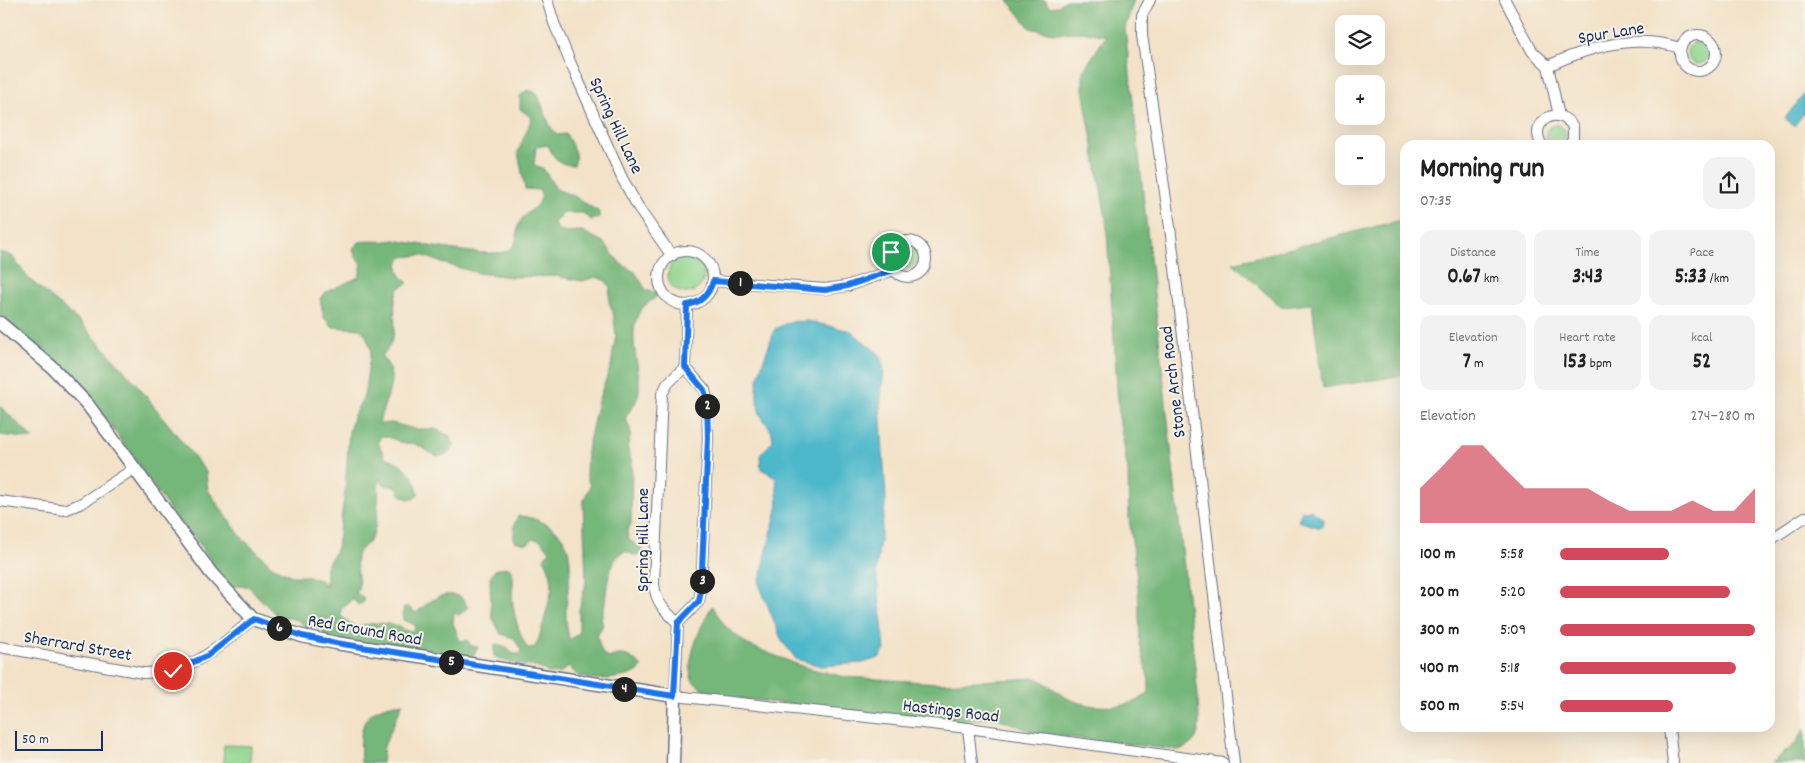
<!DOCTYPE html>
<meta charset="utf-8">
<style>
:root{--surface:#fff;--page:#f2f2f2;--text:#222;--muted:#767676;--accent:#d1495b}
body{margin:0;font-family:Dekko,sans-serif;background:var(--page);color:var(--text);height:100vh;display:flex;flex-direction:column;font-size:19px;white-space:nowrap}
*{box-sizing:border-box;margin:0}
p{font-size:16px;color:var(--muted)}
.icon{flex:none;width:28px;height:28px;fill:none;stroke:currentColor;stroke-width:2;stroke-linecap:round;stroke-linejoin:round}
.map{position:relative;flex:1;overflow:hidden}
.drawer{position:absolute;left:1400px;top:140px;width:375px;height:592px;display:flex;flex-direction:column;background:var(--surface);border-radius:15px;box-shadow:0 5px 20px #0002}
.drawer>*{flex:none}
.buttons{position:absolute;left:1335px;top:15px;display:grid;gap:10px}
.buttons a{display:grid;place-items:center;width:50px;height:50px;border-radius:10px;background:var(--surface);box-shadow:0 5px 20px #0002;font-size:25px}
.scale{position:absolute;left:15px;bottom:12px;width:88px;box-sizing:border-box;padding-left:5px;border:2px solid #1b2f5e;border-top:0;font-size:14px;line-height:18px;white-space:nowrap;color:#1b2f5e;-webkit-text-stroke:4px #f7f3e8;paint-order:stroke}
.pin{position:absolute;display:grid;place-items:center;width:42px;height:42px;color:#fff;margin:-21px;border:2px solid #fff;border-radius:50%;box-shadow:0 1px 5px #0007}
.km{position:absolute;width:25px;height:25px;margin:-12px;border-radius:50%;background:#222;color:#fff;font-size:14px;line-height:25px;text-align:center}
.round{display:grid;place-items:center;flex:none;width:52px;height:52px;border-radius:15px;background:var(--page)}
.head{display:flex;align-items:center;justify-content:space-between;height:85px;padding:0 20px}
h1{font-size:28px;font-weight:700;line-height:38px}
.figures{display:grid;grid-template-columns:repeat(3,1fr);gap:8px;height:85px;padding:5px 20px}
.figures div{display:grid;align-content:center;border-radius:12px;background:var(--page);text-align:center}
.figures b{font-size:21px;font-weight:700}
.figures small{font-size:14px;font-weight:400}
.figures p{font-size:14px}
.chart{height:140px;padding:10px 20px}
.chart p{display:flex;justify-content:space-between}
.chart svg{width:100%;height:90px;margin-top:5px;fill:var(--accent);opacity:.7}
ul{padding:0 20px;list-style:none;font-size:16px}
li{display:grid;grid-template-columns:80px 60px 1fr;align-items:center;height:38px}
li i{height:12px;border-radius:6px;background:var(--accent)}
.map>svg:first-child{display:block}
.green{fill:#90d58e;stroke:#568276}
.forest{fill:#74b679;stroke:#48726c}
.water{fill:#4eb8ca;stroke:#347494}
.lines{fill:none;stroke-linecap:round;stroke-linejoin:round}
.minor-casing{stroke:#676e83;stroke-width:12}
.tertiary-casing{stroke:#676e83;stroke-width:15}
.minor{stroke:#fff;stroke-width:10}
.tertiary{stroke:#fff;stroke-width:12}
.route-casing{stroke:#fff;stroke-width:10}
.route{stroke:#1a73e8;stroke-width:6}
.labels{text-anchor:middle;stroke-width:4;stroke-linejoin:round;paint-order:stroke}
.street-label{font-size:18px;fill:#1b2f5e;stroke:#f7f3e8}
</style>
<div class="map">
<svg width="1805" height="763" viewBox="0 0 1805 763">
<rect width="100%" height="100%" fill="#f7f3e8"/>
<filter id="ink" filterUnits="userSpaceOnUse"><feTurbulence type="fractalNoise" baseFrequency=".02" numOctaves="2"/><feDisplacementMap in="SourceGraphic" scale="10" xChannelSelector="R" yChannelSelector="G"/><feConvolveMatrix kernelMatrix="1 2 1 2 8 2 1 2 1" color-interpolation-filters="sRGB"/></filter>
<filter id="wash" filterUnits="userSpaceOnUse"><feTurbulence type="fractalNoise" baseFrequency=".0096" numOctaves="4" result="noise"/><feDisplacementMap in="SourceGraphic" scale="20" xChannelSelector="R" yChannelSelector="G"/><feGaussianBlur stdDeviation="1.12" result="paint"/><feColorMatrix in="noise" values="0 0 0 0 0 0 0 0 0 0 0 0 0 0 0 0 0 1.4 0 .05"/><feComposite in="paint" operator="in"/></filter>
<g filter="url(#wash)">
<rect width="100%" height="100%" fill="#f3e2c8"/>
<g class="green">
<circle cx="1698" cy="53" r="11"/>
<circle cx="1556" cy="135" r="10"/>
<circle cx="906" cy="257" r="12"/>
<circle cx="686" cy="275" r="18"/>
<path d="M224,745L251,746L250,763H223Z"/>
</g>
<g class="forest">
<path d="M1008,0H1045L1049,7L1058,6L1066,0H1134L1125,28L1198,695C1198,718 1206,744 1178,750L1039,734L994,717L966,721L942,720L741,699C729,697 697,691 692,679C684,662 703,621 712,606L725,626L748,645L804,667L845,677L940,683L1036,678C1050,684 1058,694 1069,699C1091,709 1131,711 1149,692V681L1140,645L1138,586L1129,518L1128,471L1119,417L1106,218L1083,90V71L1106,36L1087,32L1053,33L1030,28Z"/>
<path d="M527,90L537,93L550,126L557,135L566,134C571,144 579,155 574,165C558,165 554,158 548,145L536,147L534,165L543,168L556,189L574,196L599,212V218L591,220L583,213H562L554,223L560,232L582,231L603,242L621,264L635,272L646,290L659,294C654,300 645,304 641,310C625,334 641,364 639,391C638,402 630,409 625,419C632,428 632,436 627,446L632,463L631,524L627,531L628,539L642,549L643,553L636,556L625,551C603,563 609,599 601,618L603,625L597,636L602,653L609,658C622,651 633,657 642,667C635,680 589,682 577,675C574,673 571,668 569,666L561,673L550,674C535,662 510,667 494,656V646L498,644L506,647L513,654H520L521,650L514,638L501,634L492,617L491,608L490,577L495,570L506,567L512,570C514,579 513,585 512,594C512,609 519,635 527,648L535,647C540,637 541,631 544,621C550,594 558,585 544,558L550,551L540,540L534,539L526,544L514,541V526L518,516C528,516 535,519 544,523C585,542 565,584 566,617C566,624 568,632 569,640L579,633V610L586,582L583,502L590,486L586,474L587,451L598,401L611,366L616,335L613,312L609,302L610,287L606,281L596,277L582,281L556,276L512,277L478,273L442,263L422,255L402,257C394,266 400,277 408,283L398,289C391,304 398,323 392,340C390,346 385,351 382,357C402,377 383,401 379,424L392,423L415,429H435L450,436L454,445L452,451C434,464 428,447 412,443C409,443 407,444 404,443C395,441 391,436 381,436L378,442L385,458C401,459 418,479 418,495L413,499H407L400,494L397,487L384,485L379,478C378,494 379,526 371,539C367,546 359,547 357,556C354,566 363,587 356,593L363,597L364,602L358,605L352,598L347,605L341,609V616L355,627C371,623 391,620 403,630L412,631L416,628L414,624L403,620V608L407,606L416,613C430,601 442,590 461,597L468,607L459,615L454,612L453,623L460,641L467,640L471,646L478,647L473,656L464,659L450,654L438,655L324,637L323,629L306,627L298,620L276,615L248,586H228L191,532L177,520L104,416L90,403L79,384L65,374L0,315V252L12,256L28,278L80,322L134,381L206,472L208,490L242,538L272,566L292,576H306L320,580L326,586V567L337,548L338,540L345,492L349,432L353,417L364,396L371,350L366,335L360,329L333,327L324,318L320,298L326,292L359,277L362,264L355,256L353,248L359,242C372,240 382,243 394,240C415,243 495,260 509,250C522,242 513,229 522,219C530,209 534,211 542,197L539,190L525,189L518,152L532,118L520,109V96Z"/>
<path d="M1405,219V375L1323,388L1312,304L1281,307L1233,263Z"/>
<path d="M0,406L2,408L34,439L0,435Z"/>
<path d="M403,703L384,746L382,763H361C359,724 361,708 403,703Z"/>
<path d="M1805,729V763H1771L1794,745Z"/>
</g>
<g class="water">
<path d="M1805,93V112L1794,126L1785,118Z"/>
<path d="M807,321L851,331L880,355L884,370L880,405L886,498L876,569L885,650L879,658L862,663L821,666L796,659L782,641L759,584L778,505L776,477L761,469L760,455L773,441C772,425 765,426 760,413C750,385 766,356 775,329L789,322Z"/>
<path d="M1310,510L1324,519L1321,528L1298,521L1302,511Z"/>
</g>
</g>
<g filter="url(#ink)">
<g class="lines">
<defs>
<g id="minor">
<path d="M547,0L554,23L571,64L622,178L641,212L672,256"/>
<path d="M1150,0L1142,15V35L1170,227L1234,763"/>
<path d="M1505,0L1532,51L1548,66L1559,116"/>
<circle cx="1698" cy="53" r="18"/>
<path d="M1548,66C1588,47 1636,33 1680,48"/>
<path d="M1542,145C1527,122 1558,103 1573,127V139L1570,145"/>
<circle cx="908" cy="259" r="18"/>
<circle cx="686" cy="278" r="27"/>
<path d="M713,281L825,289L847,286L893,270"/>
<path d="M685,367L705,390L707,399L708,438L701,590L699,601L678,623L675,696L968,728L1223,763"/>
<path d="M0,501L65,510L82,503L135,468"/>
<path d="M1770,540L1805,517"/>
<path d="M678,623C665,611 655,602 654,583L662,394L668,383L685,367L687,305"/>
<path d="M0,647L143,673C192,674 217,648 253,619"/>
<path d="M968,728L972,763"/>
<path d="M1669,728L1673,763"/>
</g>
<path id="tertiary" d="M0,323L53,368L88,405L211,573L253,619L302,636L336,643L675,696L673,763"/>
</defs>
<use href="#minor" class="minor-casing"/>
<use href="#tertiary" class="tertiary-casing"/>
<use href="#minor" class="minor"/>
<use href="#tertiary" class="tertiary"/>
</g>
</g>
<g class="lines" filter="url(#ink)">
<defs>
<path id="route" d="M173,671L207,656L254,619L302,636L336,643L674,696L678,623L699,601L701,590L708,438L707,399L704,390L685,367L687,305C701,303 709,295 713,281L825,290L847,286L893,270L890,264L891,252"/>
</defs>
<use href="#route" class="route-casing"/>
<use href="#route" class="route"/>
</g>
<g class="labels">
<g class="street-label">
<text transform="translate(1611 32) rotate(-9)" y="6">Spur Lane</text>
<text transform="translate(617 125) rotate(65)" y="6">Spring Hill Lane</text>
<text transform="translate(1172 382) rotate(-97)" y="6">Stone Arch Road</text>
<text transform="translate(642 540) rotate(-90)" y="6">Spring Hill Lane</text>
<text transform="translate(365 629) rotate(10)" y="6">Red Ground Road</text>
<text transform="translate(78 645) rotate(10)" y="6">Sherrard Street</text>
<text transform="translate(951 710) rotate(7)" y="6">Hastings Road</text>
</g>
</g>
</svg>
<div class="buttons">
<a><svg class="icon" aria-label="layers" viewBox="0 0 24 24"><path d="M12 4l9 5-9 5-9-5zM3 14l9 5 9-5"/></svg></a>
<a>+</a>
<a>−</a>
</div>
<div class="scale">50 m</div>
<div class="pin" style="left:891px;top:252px;background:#1e9e55"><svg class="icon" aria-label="arrive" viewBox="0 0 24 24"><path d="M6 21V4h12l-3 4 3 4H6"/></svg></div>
<div class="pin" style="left:173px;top:671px;background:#d93025"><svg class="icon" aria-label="check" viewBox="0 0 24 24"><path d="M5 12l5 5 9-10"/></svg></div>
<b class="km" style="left:740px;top:283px">1</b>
<b class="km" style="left:707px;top:406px">2</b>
<b class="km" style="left:702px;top:581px">3</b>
<b class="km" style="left:624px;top:689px">4</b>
<b class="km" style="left:451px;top:662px">5</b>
<b class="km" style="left:279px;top:628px">6</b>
<section class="drawer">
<div class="head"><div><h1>Morning run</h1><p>07:35</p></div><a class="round"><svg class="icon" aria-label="share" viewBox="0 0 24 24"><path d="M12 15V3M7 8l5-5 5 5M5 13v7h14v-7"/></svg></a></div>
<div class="figures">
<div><p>Distance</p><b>0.67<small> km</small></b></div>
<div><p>Time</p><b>3:43</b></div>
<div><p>Pace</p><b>5:33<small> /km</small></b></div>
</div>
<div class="figures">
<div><p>Elevation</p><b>7<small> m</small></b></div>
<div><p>Heart rate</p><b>153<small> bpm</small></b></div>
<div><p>kcal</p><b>52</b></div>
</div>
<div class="chart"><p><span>Elevation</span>274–280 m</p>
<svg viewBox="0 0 160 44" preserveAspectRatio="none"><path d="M0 44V27L10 17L20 6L30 6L40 17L50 27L60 27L70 27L80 27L90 33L100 38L110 38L120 38L130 33L140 38L150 38L160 27V44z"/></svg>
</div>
<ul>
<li><b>100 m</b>5:58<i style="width:56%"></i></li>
<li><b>200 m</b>5:20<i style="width:87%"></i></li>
<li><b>300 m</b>5:09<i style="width:100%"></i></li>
<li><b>400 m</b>5:18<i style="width:90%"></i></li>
<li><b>500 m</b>5:54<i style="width:58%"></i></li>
</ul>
</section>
</div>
